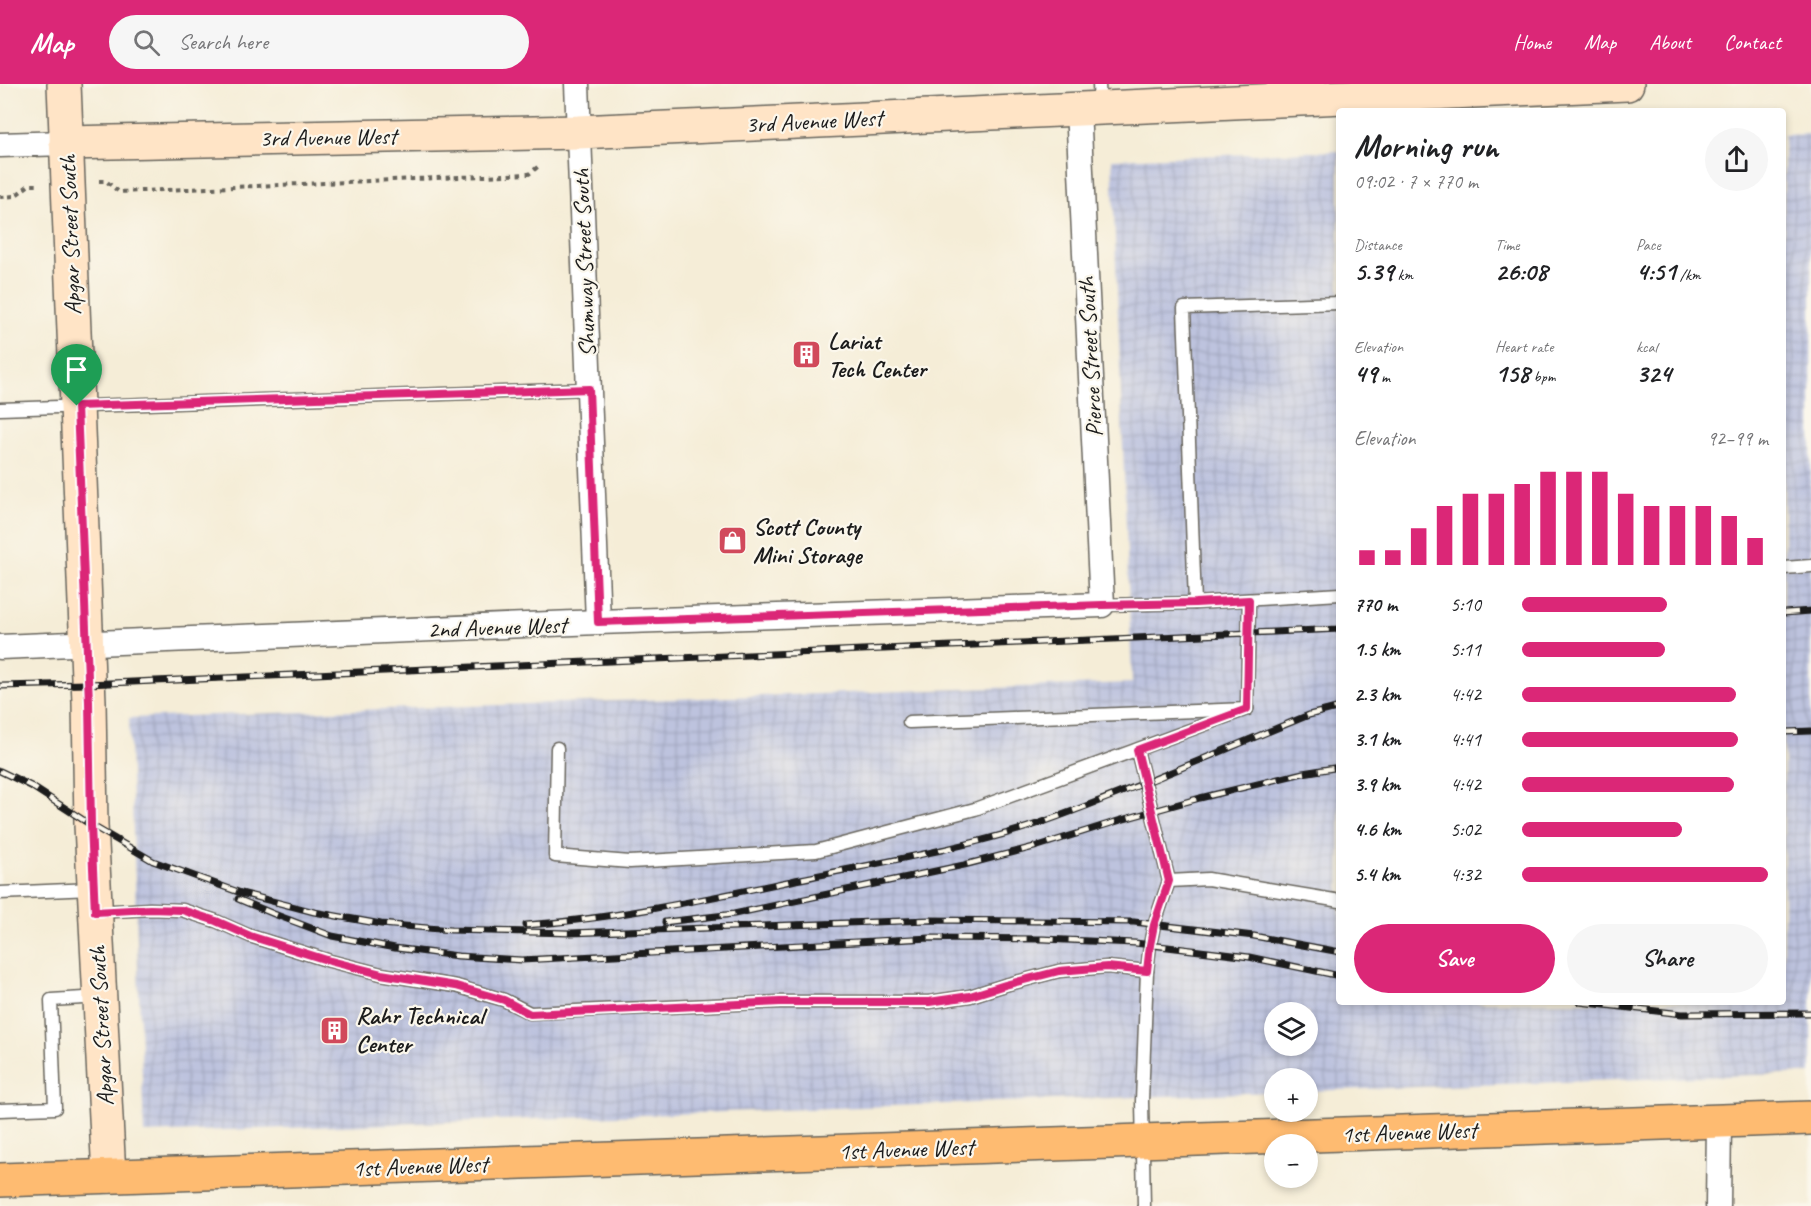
<!DOCTYPE html>
<meta charset="utf-8">
<style>
:root{--surface:#fff;--page:#f6f6f6;--text:#202124;--muted:#757577;--accent:#db2777}
body{margin:0;font-family:Caveat,sans-serif;background:var(--page);color:var(--text);height:100vh;display:flex;flex-direction:column;font-size:22px;white-space:nowrap}
*{box-sizing:border-box;margin:0}
p{font-size:20px;color:var(--muted)}
.icon{flex:none;width:33px;height:33px;fill:none;stroke:currentColor;stroke-width:2;stroke-linecap:round;stroke-linejoin:round}
.map{position:relative;flex:1;overflow:hidden}
.sheet{position:absolute;left:1336px;top:24px;width:450px;height:897px;display:flex;flex-direction:column;background:var(--surface);border-radius:6px;box-shadow:0 3px 9px #0003}
.sheet>*{flex:none}
.tools{position:absolute;left:1264px;top:918px;display:grid;gap:12px}
.tools a{display:grid;place-items:center;width:54px;height:54px;border-radius:50%;background:var(--surface);box-shadow:0 3px 9px #0003;font-size:30px}
.pin{position:absolute;display:grid;place-items:center;width:51px;height:51px;color:#fff;margin:-62px -26px;border-radius:50% 50% 50% 0;rotate:-45deg;box-shadow:0 0 6px #0007}
.pin .icon{rotate:45deg}
.round{display:grid;place-items:center;flex:none;width:63px;height:63px;border-radius:32px;background:var(--page)}
.summary{display:flex;align-items:center;justify-content:space-between;height:102px;padding:0 18px}
h1{font-size:33px;font-weight:700;line-height:45px}
.figures{display:grid;grid-template-columns:repeat(3,1fr);gap:9px;height:102px;padding:6px 18px}
.figures div{display:grid;align-content:center}
.figures b{font-size:26px;font-weight:700}
.figures small{font-size:16px;font-weight:400}
.figures p{font-size:16px}
.chart{height:168px;padding:12px 18px}
.chart p{display:flex;justify-content:space-between}
.chart svg{width:100%;height:108px;margin-top:6px;stroke:var(--accent);stroke-width:6}
.action{display:flex;gap:12px;margin-top:auto;padding:12px 18px}
.action a{flex:1;height:69px;border-radius:36px;background:var(--accent);color:#fff;font-size:24px;font-weight:700;line-height:69px;text-align:center}
.action a+a{background:var(--page);color:var(--text)}
ul{padding:0 18px;list-style:none;font-size:20px}
li{display:grid;grid-template-columns:96px 72px 1fr;align-items:center;height:45px}
li i{height:15px;border-radius:8px;background:var(--accent)}
header{display:flex;align-items:center;gap:36px;box-sizing:border-box;height:84px;padding:0 30px;background:var(--accent);color:#fff}
header strong{font-size:28px}
nav{display:flex;gap:33px;margin-inline-start:auto;font-size:21px}
.search{width:420px;height:54px;background:var(--page);display:flex;align-items:center;gap:15px;box-sizing:border-box;padding:0 21px;border-radius:33px;color:var(--muted);font-size:22px}
.map>svg:first-child{display:block}
.industrial{fill:url(#industrial-grid);fill-rule:evenodd}
.lines{fill:none;stroke-linecap:round;stroke-linejoin:round}
.lane-casing{stroke:#68655d;stroke-width:15}
.street-casing{stroke:#68655d;stroke-width:27}
.secondary-casing{stroke:#68655d;stroke-width:36}
.primary-casing{stroke:#68655d;stroke-width:36}
.path{stroke:#68655d;stroke-width:4;stroke-dasharray:4.5 4.5;stroke-linecap:butt}
.lane{stroke:#fff;stroke-width:12}
.street{stroke:#fff;stroke-width:24}
.secondary{stroke:#ffe4c6;stroke-width:33}
.primary{stroke:#febb71;stroke-width:33}
.rail-casing{stroke:#1c1c1c;stroke-width:7}
.rail{stroke:#fbf7ec;stroke-width:4.5;stroke-dasharray:14;stroke-linecap:butt}
.route-casing{stroke:#fff;stroke-width:12}
.route{stroke:#db2777;stroke-width:8}
.labels{text-anchor:middle;stroke-width:4.5;stroke-linejoin:round;paint-order:stroke}
.street-label{font-size:24px;fill:#1c1c1c;stroke:#fbf7ec}
.poi-label{font-size:24px;font-weight:bold;fill:#1c1c1c;stroke:#fbf7ec;text-anchor:start}
</style>
<header>
<strong>Map</strong>
<div class="search"><svg class="icon" aria-label="search" viewBox="0 0 24 24"><circle cx="10" cy="10" r="6"/><path d="M15 15l6 6"/></svg>Search here</div>
<nav><a>Home</a><a>Map</a><a>About</a><a>Contact</a></nav>
</header>
<div class="map">
<svg width="1811" height="1122" viewBox="0 0 1811 1122">
<defs>
<pattern id="industrial-grid" width="8" height="8" patternUnits="userSpaceOnUse" patternTransform="scale(1.5)"><rect width="8" height="8" fill="#bdc3de"/><path d="M0 4h8M4 0v8" fill="none" stroke="#a2a7be"/></pattern>
</defs>
<rect width="100%" height="100%" fill="#fbf7ec"/>
<filter id="ink" filterUnits="userSpaceOnUse"><feTurbulence type="fractalNoise" baseFrequency=".0167" numOctaves="2"/><feDisplacementMap in="SourceGraphic" scale="12" xChannelSelector="R" yChannelSelector="G"/><feConvolveMatrix kernelMatrix="1 2 1 2 8 2 1 2 1" color-interpolation-filters="sRGB"/></filter>
<filter id="wash" filterUnits="userSpaceOnUse"><feTurbulence type="fractalNoise" baseFrequency=".008" numOctaves="4" result="noise"/><feDisplacementMap in="SourceGraphic" scale="24" xChannelSelector="R" yChannelSelector="G"/><feGaussianBlur stdDeviation="1.35" result="paint"/><feColorMatrix in="noise" values="0 0 0 0 0 0 0 0 0 0 0 0 0 0 0 0 0 1.4 0 .05"/><feComposite in="paint" operator="in"/></filter>
<g filter="url(#wash)">
<rect width="100%" height="100%" fill="#f5edd7"/>
<path class="industrial" d="M1811,50V989L1308,1007V994H1275V1008L144,1049L129,634L1132,599L1112,75L1339,67L1340,918H1784V51ZM1275,928H1308V962H1275Z"/>
</g>
<g filter="url(#ink)">
<g class="lines">
<defs>
<g id="lane">
<path d="M1099,0L1100,23"/>
<path d="M0,325L589,305"/>
<path d="M1784,484L1811,482"/>
<path d="M1195,519L1340,510"/>
<path d="M1102,521L1195,519L1184,224L1340,219"/>
<path d="M909,638L1247,625L1249,516"/>
<path d="M557,664L555,772L630,778L816,767L975,725L1247,625"/>
<path d="M1137,666L1169,797"/>
<path d="M0,809L92,805"/>
<path d="M96,828L150,825L182,826L216,837L250,852L330,877L381,890L456,902L504,916L530,929L780,918H929L970,912L1005,901L1059,887L1107,883L1147,887"/>
<path d="M0,1026L55,1024L51,916L100,913"/>
<path d="M1144,1122L1142,1017L1147,887L1150,861L1154,841L1169,797L1208,795L1340,817"/>
</g>
<g id="street">
<path d="M577,0L598,538"/>
<path d="M0,61L66,59"/>
<path d="M0,563L598,538L1102,521L1078,25"/>
<path d="M1718,1122L1719,1037"/>
</g>
<g id="secondary">
<path d="M64,0L89,618L91,741L109,1092"/>
<path d="M66,59L578,48L1627,0"/>
</g>
<path id="primary" d="M0,1096L1811,1034"/>
</defs>
<use href="#lane" class="lane-casing"/>
<use href="#street" class="street-casing"/>
<use href="#secondary" class="secondary-casing"/>
<use href="#primary" class="primary-casing"/>
<g class="path">
<path d="M99,97H106L119,108L529,90L540,81"/>
<path d="M0,113L15,112L29,101H37"/>
</g>
<use href="#lane" class="lane"/>
<use href="#street" class="street"/>
<use href="#secondary" class="secondary"/>
<use href="#primary" class="primary"/>
<defs>
<g id="rail">
<path d="M1784,529L1811,527"/>
<path d="M0,602L87,600L1340,545"/>
<path d="M1784,648L1811,647"/>
<path d="M0,687L31,702L91,741L153,777L241,809L314,828L381,840L451,846L570,849L930,836L1134,838L1254,852L1340,868"/>
<path d="M238,815L274,830L332,852L395,864L458,872L522,876L930,854L1043,855L1135,859L1249,873L1340,892"/>
<path d="M665,838L734,830L964,781L1038,762L1121,736L1200,714L1303,689L1340,683"/>
<path d="M526,841C625,834 723,811 820,791C894,776 969,763 1040,739C1131,707 1220,667 1309,631L1340,623"/>
<path d="M1579,918L1682,930L1811,929"/>
</g>
</defs>
<use href="#rail" class="rail-casing"/>
<use href="#rail" class="rail"/>
</g>
</g>
<g class="lines" filter="url(#ink)">
<defs>
<path id="route" d="M589,305L598,538L1102,521L1195,519L1249,516L1247,625L1137,666L1169,797L1154,841L1150,861L1147,887L1107,883L1059,887L1005,901L970,912L929,918H780L530,930L504,916L456,902L381,890L330,877L250,852L216,837L182,826L150,825L95,828L91,741L89,618L77,322Z"/>
</defs>
<use href="#route" class="route-casing"/>
<use href="#route" class="route"/>
</g>
<defs>
<symbol id="building-square" viewBox="-11 -11 22 22"><rect x="-9" y="-9" width="18" height="18" rx="4" fill="#d1495b" stroke="#fbf7ec"/><path d="M-4-6H4V6H1V3H-1V6H-4ZM-2.5-4.3h1.7v1.8h-1.7ZM.8-4.3h1.7v1.8H.8ZM-2.5-1h1.7V.8h-1.7ZM.8-1h1.7V.8H.8Z" fill="#fff"/></symbol>
<symbol id="shop-square" viewBox="-11 -11 22 22"><rect x="-9" y="-9" width="18" height="18" rx="4" fill="#d1495b" stroke="#fbf7ec"/><path d="M-5-2.5h2.3a2.7 3.5 0 0 1 5.4 0H5L5.5 6h-11ZM-1.5-2.5h3a1.5 2.3 0 0 0-3 0Z" fill="#fff"/></symbol>
</defs>
<g fill-rule="evenodd">
<use href="#building-square" x="790" y="254" width="33" height="33"/>
<use href="#shop-square" x="716" y="440" width="33" height="33"/>
<use href="#building-square" x="318" y="930" width="33" height="33"/>
</g>
<g class="labels">
<g class="street-label">
<text transform="translate(814 37) rotate(-3)" y="8">3rd Avenue West</text>
<text transform="translate(328 53) rotate(-1)" y="8">3rd Avenue West</text>
<text transform="translate(70 151) rotate(-92)" y="8">Apgar Street South</text>
<text transform="translate(584 179) rotate(-92)" y="8">Shumway Street South</text>
<text transform="translate(1090 273) rotate(-93)" y="8">Pierce Street South</text>
<text transform="translate(497 543) rotate(-2)" y="8">2nd Avenue West</text>
<text transform="translate(101 942) rotate(-93)" y="8">Apgar Street South</text>
<text transform="translate(1409 1048) rotate(-2)" y="8">1st Avenue West</text>
<text transform="translate(906 1065) rotate(-2)" y="8">1st Avenue West</text>
<text transform="translate(420 1082) rotate(-2)" y="8">1st Avenue West</text>
</g>
<g class="poi-label">
<text x="828" y="265">Lariat<tspan x="828" dy="28">Tech Center</tspan></text>
<text x="753" y="451">Scott County<tspan x="753" dy="28">Mini Storage</tspan></text>
<text x="356" y="940">Rahr Technical<tspan x="356" dy="28">Center</tspan></text>
</g>
</g>
</svg>
<div class="tools">
<a><svg class="icon" aria-label="layers" viewBox="0 0 24 24"><path d="M12 4l9 5-9 5-9-5zM3 14l9 5 9-5"/></svg></a>
<a>+</a>
<a>−</a>
</div>
<div class="pin" style="left:77px;top:322px;background:#1e9e55"><svg class="icon" aria-label="arrive" viewBox="0 0 24 24"><path d="M6 21V4h12l-3 4 3 4H6"/></svg></div>
<section class="sheet">
<div class="summary"><div><h1>Morning run</h1><p>09:02 · 7 × 770 m</p></div><a class="round"><svg class="icon" aria-label="share" viewBox="0 0 24 24"><path d="M12 15V3M7 8l5-5 5 5M5 13v7h14v-7"/></svg></a></div>
<div class="figures">
<div><p>Distance</p><b>5.39<small> km</small></b></div>
<div><p>Time</p><b>26:08</b></div>
<div><p>Pace</p><b>4:51<small> /km</small></b></div>
</div>
<div class="figures">
<div><p>Elevation</p><b>49<small> m</small></b></div>
<div><p>Heart rate</p><b>158<small> bpm</small></b></div>
<div><p>kcal</p><b>324</b></div>
</div>
<div class="chart"><p><span>Elevation</span>92–99 m</p>
<svg viewBox="0 0 160 44" preserveAspectRatio="none"><path d="M5 44V38M15 44V38M25 44V29M35 44V20M45 44V15M55 44V15M65 44V11M75 44V6M85 44V6M95 44V6M105 44V15M115 44V20M125 44V20M135 44V20M145 44V24M155 44V33"/></svg>
</div>
<ul>
<li><b>770 m</b>5:10<i style="width:59%"></i></li>
<li><b>1.5 km</b>5:11<i style="width:58%"></i></li>
<li><b>2.3 km</b>4:42<i style="width:87%"></i></li>
<li><b>3.1 km</b>4:41<i style="width:88%"></i></li>
<li><b>3.9 km</b>4:42<i style="width:86%"></i></li>
<li><b>4.6 km</b>5:02<i style="width:65%"></i></li>
<li><b>5.4 km</b>4:32<i style="width:100%"></i></li>
</ul>
<div class="action"><a>Save</a><a>Share</a></div>
</section>
</div>
